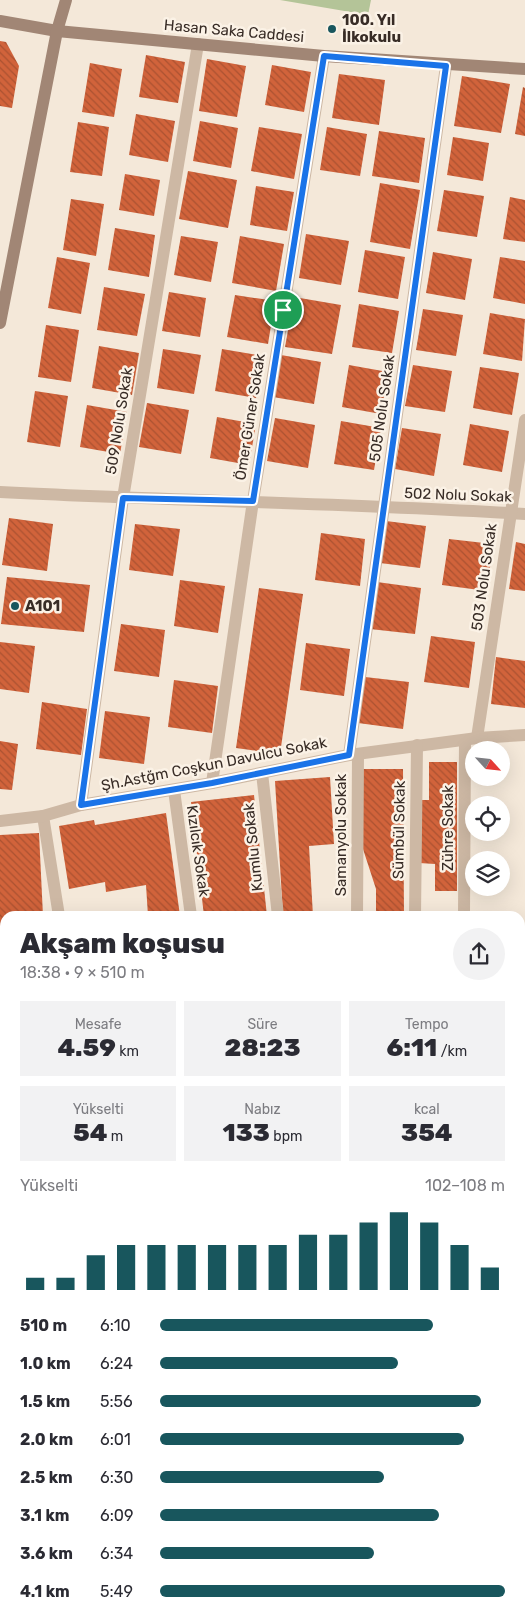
<!DOCTYPE html>
<html lang="tr">
<meta charset="utf-8">
<style>
:root{--surface:#fff;--page:#f2f2f3;--text:#2b2b33;--muted:#7c7c81;--accent:#18565d}
body{margin:0;font-family:Rubik,sans-serif;background:var(--page);color:var(--text);height:100vh;display:flex;flex-direction:column;font-size:19px;white-space:nowrap}
*{box-sizing:border-box;margin:0}
p{font-size:16px;color:var(--muted)}
.icon{flex:none;width:28px;height:28px;fill:none;stroke:currentColor;stroke-width:2;stroke-linecap:round;stroke-linejoin:round}
.map{position:relative;flex:1;overflow:hidden}
.panel{position:absolute;left:0px;top:911px;width:525px;height:706px;display:flex;flex-direction:column;background:var(--surface);border-radius:15px 15px 0 0;box-shadow:0 5px 20px #0002}
.panel>*{flex:none}
.needle{width:32px;rotate:117deg}
.tools{position:absolute;left:465px;top:741px;display:grid;gap:10px}
.tools a{display:grid;place-items:center;width:45px;height:45px;border-radius:50%;background:var(--surface);box-shadow:0 5px 20px #0002;font-size:25px}
.pin{position:absolute;display:grid;place-items:center;width:42px;height:42px;color:#fff;margin:-21px;border:2px solid #fff;border-radius:50%;box-shadow:0 1px 5px #0007}
.round{display:grid;place-items:center;flex:none;width:52px;height:52px;border-radius:26px;background:var(--page)}
.headline{display:flex;align-items:center;justify-content:space-between;height:85px;padding:0 20px}
h1{font-size:28px;font-weight:800;line-height:38px}
.figures{display:grid;grid-template-columns:repeat(3,1fr);gap:8px;height:85px;padding:5px 20px}
.figures div{display:grid;align-content:center;border-radius:0px;background:var(--page);text-align:center}
.figures b{font-size:25px;font-weight:800}
.figures small{font-size:14px;font-weight:400}
.figures p{font-size:14px}
.chart{height:140px;padding:10px 20px}
.chart p{display:flex;justify-content:space-between}
.chart svg{width:100%;height:90px;margin-top:5px;stroke:var(--accent);stroke-width:6}
ul{padding:0 20px;list-style:none;font-size:16px}
li{display:grid;grid-template-columns:80px 60px 1fr;align-items:center;height:38px}
li i{height:12px;border-radius:6px;background:var(--accent)}
.map>svg:first-child{display:block}
.park{fill:#b4c498}
.building{fill:url(#building-back-hatch)}
.lines{fill:none;stroke-linecap:round;stroke-linejoin:round}
.street{stroke:#cdb8a4;stroke-width:12}
.secondary{stroke:#a18675;stroke-width:12}
.route-casing{stroke:#fff;stroke-width:10}
.route{stroke:#1a73e8;stroke-width:6}
.poi-dot{fill:#18565d;stroke:#fbf2e6;stroke-width:2}
.labels{text-anchor:middle;stroke-width:5;stroke-linejoin:round;paint-order:stroke}
.poi-label{font-size:15px;font-weight:bold;fill:#382c26;stroke:#fbf2e6;text-anchor:start}
.street-label{font-size:15px;fill:#382c26;stroke:#fbf2e6}
</style>
<div class="map">
<svg width="525" height="1617" viewBox="0 0 525 1617">
<defs>
<pattern id="building-back-hatch" width="6" height="6" patternUnits="userSpaceOnUse" patternTransform="scale(1.25)"><rect width="6" height="6" fill="#d1633b"/><path d="M-1 5l2 2M0 0l6 6M5-1l2 2" fill="none" stroke="#ab5231"/></pattern>
</defs>
<rect width="100%" height="100%" fill="#f4e8d9"/>
<path class="park" d="M280,0H371L368,15Z"/>
<g class="building">
<path d="M0,41L6,42L19,66L12,108L0,106Z"/>
<path d="M146,55L185,62L178,103L139,97Z"/>
<path d="M207,59L246,66L237,117L199,111Z"/>
<path d="M90,63L122,69L114,117L82,112Z"/>
<path d="M272,65L311,72L304,112L265,105Z"/>
<path d="M339,74L385,80L379,125L332,118Z"/>
<path d="M462,76L510,84L501,133L454,126Z"/>
<path d="M523,87L525,88V136L515,134Z"/>
<path d="M136,114L175,121L168,162L129,155Z"/>
<path d="M200,121L238,128L231,168L193,161Z"/>
<path d="M78,122L109,127L102,176L70,172Z"/>
<path d="M259,127L302,134L294,179L251,171Z"/>
<path d="M327,127L367,134L360,176L320,170Z"/>
<path d="M379,131L425,138L419,183L372,176Z"/>
<path d="M453,137L489,143L483,181L447,175Z"/>
<path d="M188,171L237,180L228,228L179,219Z"/>
<path d="M125,174L160,180L154,216L119,210Z"/>
<path d="M380,183L420,190L410,249L370,242Z"/>
<path d="M256,186L294,192L287,231L250,225Z"/>
<path d="M444,190L484,196L477,237L437,231Z"/>
<path d="M510,197L525,200V242L503,239Z"/>
<path d="M71,199L104,204L96,256L63,250Z"/>
<path d="M115,228L155,235L149,277L108,270Z"/>
<path d="M306,234L349,241L341,285L299,278Z"/>
<path d="M181,236L218,242L211,282L174,275Z"/>
<path d="M240,236L284,244L276,291L232,283Z"/>
<path d="M365,250L405,257L398,299L358,292Z"/>
<path d="M433,252L472,259L465,300L426,293Z"/>
<path d="M57,257L90,263L81,314L48,308Z"/>
<path d="M500,257L525,261V304L493,298Z"/>
<path d="M104,287L145,294L137,336L97,330Z"/>
<path d="M169,292L206,298L200,337L162,331Z"/>
<path d="M235,295L275,301L268,344L227,337Z"/>
<path d="M294,297L341,305L332,354L285,347Z"/>
<path d="M359,304L399,311L392,353L352,347Z"/>
<path d="M423,309L463,315L456,356L416,350Z"/>
<path d="M490,313L525,319L522,361L483,354Z"/>
<path d="M46,325L79,330L71,382L38,377Z"/>
<path d="M99,346L139,353L132,395L92,388Z"/>
<path d="M163,349L201,355L194,394L157,388Z"/>
<path d="M222,349L263,356L256,398L215,391Z"/>
<path d="M281,355L321,362L314,404L273,397Z"/>
<path d="M349,365L388,372L381,414L342,407Z"/>
<path d="M413,365L452,371L445,412L405,406Z"/>
<path d="M480,367L519,373L512,415L473,408Z"/>
<path d="M35,391L68,396L60,447L27,442Z"/>
<path d="M147,403L189,410L181,454L139,447Z"/>
<path d="M87,405L127,412L120,454L80,447Z"/>
<path d="M217,417L256,424L249,465L210,458Z"/>
<path d="M275,418L315,425L308,468L267,461Z"/>
<path d="M341,421L381,428L374,470L334,464Z"/>
<path d="M470,424L509,431L502,472L463,465Z"/>
<path d="M402,428L441,434L434,476L395,469Z"/>
<path d="M9,518L53,524L47,571L2,565Z"/>
<path d="M386,521L426,526L420,568L380,563Z"/>
<path d="M135,524L180,529L173,576L129,570Z"/>
<path d="M321,533L365,539L360,586L315,580Z"/>
<path d="M449,539L493,544L487,591L442,585Z"/>
<path d="M516,542L525,544V591L509,589Z"/>
<path d="M7,577L90,585L84,632L1,624Z"/>
<path d="M180,580L225,586L218,633L174,626Z"/>
<path d="M377,582L421,588L415,634L370,629Z"/>
<path d="M259,588L303,594L280,754L236,748Z"/>
<path d="M121,624L165,630L159,677L114,671Z"/>
<path d="M431,636L475,642L469,688L424,682Z"/>
<path d="M0,642L35,646L29,693L0,689Z"/>
<path d="M306,643L350,649L344,696L300,690Z"/>
<path d="M496,657L525,661V708L491,704Z"/>
<path d="M365,677L409,682L403,729L358,723Z"/>
<path d="M174,680L218,686L212,733L168,727Z"/>
<path d="M42,702L87,709L81,755L36,749Z"/>
<path d="M105,711L150,717L144,764L99,758Z"/>
<path d="M0,741L18,744L12,790L0,789Z"/>
<path d="M429,762H457V891H435V864L419,863V800H429Z"/>
<path d="M363,769H403L404,916H376V889L363,849Z"/>
<path d="M330,777L334,844L309,846L313,916H283L275,781Z"/>
<path d="M254,795L267,916H204L191,802Z"/>
<path d="M166,813L180,916H148L146,885L106,892L105,882L69,889L59,826L94,820L95,825Z"/>
<path d="M39,833L43,916H5V975H2L4,1028L0,1029V835Z"/>
<rect x="0" y="1065" width="5" height="47"/>
<rect x="0" y="1138" width="5" height="54"/>
<path d="M524,1170H525V1206H521Z"/>
<path d="M521,1208H525V1258L520,1257Z"/>
<path d="M520,1270L525,1271V1376H520Z"/>
<rect x="0" y="1345" width="5" height="41"/>
<rect x="520" y="1440" width="5" height="137"/>
<rect x="0" y="1452" width="5" height="52"/>
<path d="M0,1539H5V1612H20V1617H0Z"/>
<path d="M97,1612H141L140,1617H100L97,1616Z"/>
<rect x="173" y="1612" width="36" height="5"/>
<path d="M226,1612H315L314,1617H241Z"/>
<path d="M474,1612H482L496,1617H473Z"/>
</g>
<g class="lines">
<g class="street">
<path d="M0,492C175,501 350,503 525,514"/>
<path d="M477,738L525,420"/>
<path d="M349,755L446,66"/>
<path d="M262,773L278,916"/>
<path d="M212,783L253,501L324,56"/>
<path d="M174,790L191,916"/>
<path d="M81,805L123,498L198,44"/>
<path d="M43,816L59,916"/>
<path d="M0,821L43,816L81,805L212,783L349,755L477,738L525,735"/>
<path d="M357,916L358,754"/>
<path d="M415,916L417,745"/>
<path d="M464,916L465,740"/>
<path d="M0,1047H5"/>
<path d="M520,1072L525,1073"/>
<path d="M0,1297L5,1293"/>
<path d="M0,1339H5"/>
<path d="M0,1392H5"/>
<path d="M520,1420L525,1421"/>
<path d="M0,1519H5"/>
<path d="M520,1596H525"/>
<path d="M152,1617L153,1612"/>
<path d="M443,1617L445,1612"/>
</g>
<g class="secondary">
<path d="M0,21L57,31L324,56L525,69"/>
<path d="M0,323L57,31L66,0"/>
</g>
</g>
<g class="lines">
<defs>
<path id="route" d="M324,56L446,66L349,755L212,783L81,805L123,498L253,501Z"/>
</defs>
<use href="#route" class="route-casing"/>
<use href="#route" class="route"/>
</g>
<g class="poi-dot">
<circle cx="332" cy="29" r="5"/>
<circle cx="15" cy="606" r="5"/>
</g>
<g class="labels">
<g class="poi-label">
<text x="342" y="25">100. Yıl<tspan x="342" dy="17">İlkokulu</tspan></text>
<text x="25" y="611">A101</text>
</g>
<g class="street-label">
<text transform="translate(234 31) rotate(5)" y="5">Hasan Saka Caddesi</text>
<text transform="translate(382 408) rotate(-82)" y="5">505 Nolu Sokak</text>
<text transform="translate(250 417) rotate(-81)" y="5">Ömer Güner Sokak</text>
<text transform="translate(119 421) rotate(-81)" y="5">509 Nolu Sokak</text>
<text transform="translate(458 495) rotate(2)" y="5">502 Nolu Sokak</text>
<text transform="translate(484 577) rotate(-82)" y="5">503 Nolu Sokak</text>
<text transform="translate(214 764) rotate(-11)" y="5">Şh.Astğm Coşkun Davulcu Sokak</text>
<text transform="translate(448 828) rotate(-90)" y="5">Zühre Sokak</text>
<text transform="translate(399 830) rotate(-89)" y="5">Sümbül Sokak</text>
<text transform="translate(341 835) rotate(-90)" y="5">Samanyolu Sokak</text>
<text transform="translate(253 847) rotate(-96)" y="5">Kumlu Sokak</text>
<text transform="translate(198 851) rotate(82)" y="5">Kızılcık Sokak</text>
</g>
</g>
</svg>
<div class="tools">
<a><svg class="needle" viewBox="-14 -14 28 28"><path d="M0-13l5 13h-10z" fill="#e53935"/><path d="M0 13l5-13h-10z" fill="#7c7c81"/></svg></a>
<a><svg class="icon" aria-label="locate" viewBox="0 0 24 24"><circle cx="12" cy="12" r="6"/><path d="M12 2v4M12 18v4M2 12h4M18 12h4"/></svg></a>
<a><svg class="icon" aria-label="layers" viewBox="0 0 24 24"><path d="M12 4l9 5-9 5-9-5zM3 14l9 5 9-5"/></svg></a>
</div>
<div class="pin" style="left:283px;top:310px;background:#1e9e55"><svg class="icon" aria-label="arrive" viewBox="0 0 24 24"><path d="M6 21V4h12l-3 4 3 4H6"/></svg></div>
<section class="panel">
<div class="headline"><div><h1>Akşam koşusu</h1><p>18:38 · 9 × 510 m</p></div><a class="round"><svg class="icon" aria-label="share" viewBox="0 0 24 24"><path d="M12 15V3M7 8l5-5 5 5M5 13v7h14v-7"/></svg></a></div>
<div class="figures">
<div><p>Mesafe</p><b>4.59<small> km</small></b></div>
<div><p>Süre</p><b>28:23</b></div>
<div><p>Tempo</p><b>6:11<small> /km</small></b></div>
</div>
<div class="figures">
<div><p>Yükselti</p><b>54<small> m</small></b></div>
<div><p>Nabız</p><b>133<small> bpm</small></b></div>
<div><p>kcal</p><b>354</b></div>
</div>
<div class="chart"><p><span>Yükselti</span>102–108 m</p>
<svg viewBox="0 0 160 44" preserveAspectRatio="none"><path d="M5 44V38M15 44V38M25 44V27M35 44V22M45 44V22M55 44V22M65 44V22M75 44V22M85 44V22M95 44V17M105 44V17M115 44V11M125 44V6M135 44V11M145 44V22M155 44V33"/></svg>
</div>
<ul>
<li><b>510 m</b>6:10<i style="width:79%"></i></li>
<li><b>1.0 km</b>6:24<i style="width:69%"></i></li>
<li><b>1.5 km</b>5:56<i style="width:93%"></i></li>
<li><b>2.0 km</b>6:01<i style="width:88%"></i></li>
<li><b>2.5 km</b>6:30<i style="width:65%"></i></li>
<li><b>3.1 km</b>6:09<i style="width:81%"></i></li>
<li><b>3.6 km</b>6:34<i style="width:62%"></i></li>
<li><b>4.1 km</b>5:49<i style="width:100%"></i></li>
</ul>
</section>
</div>
